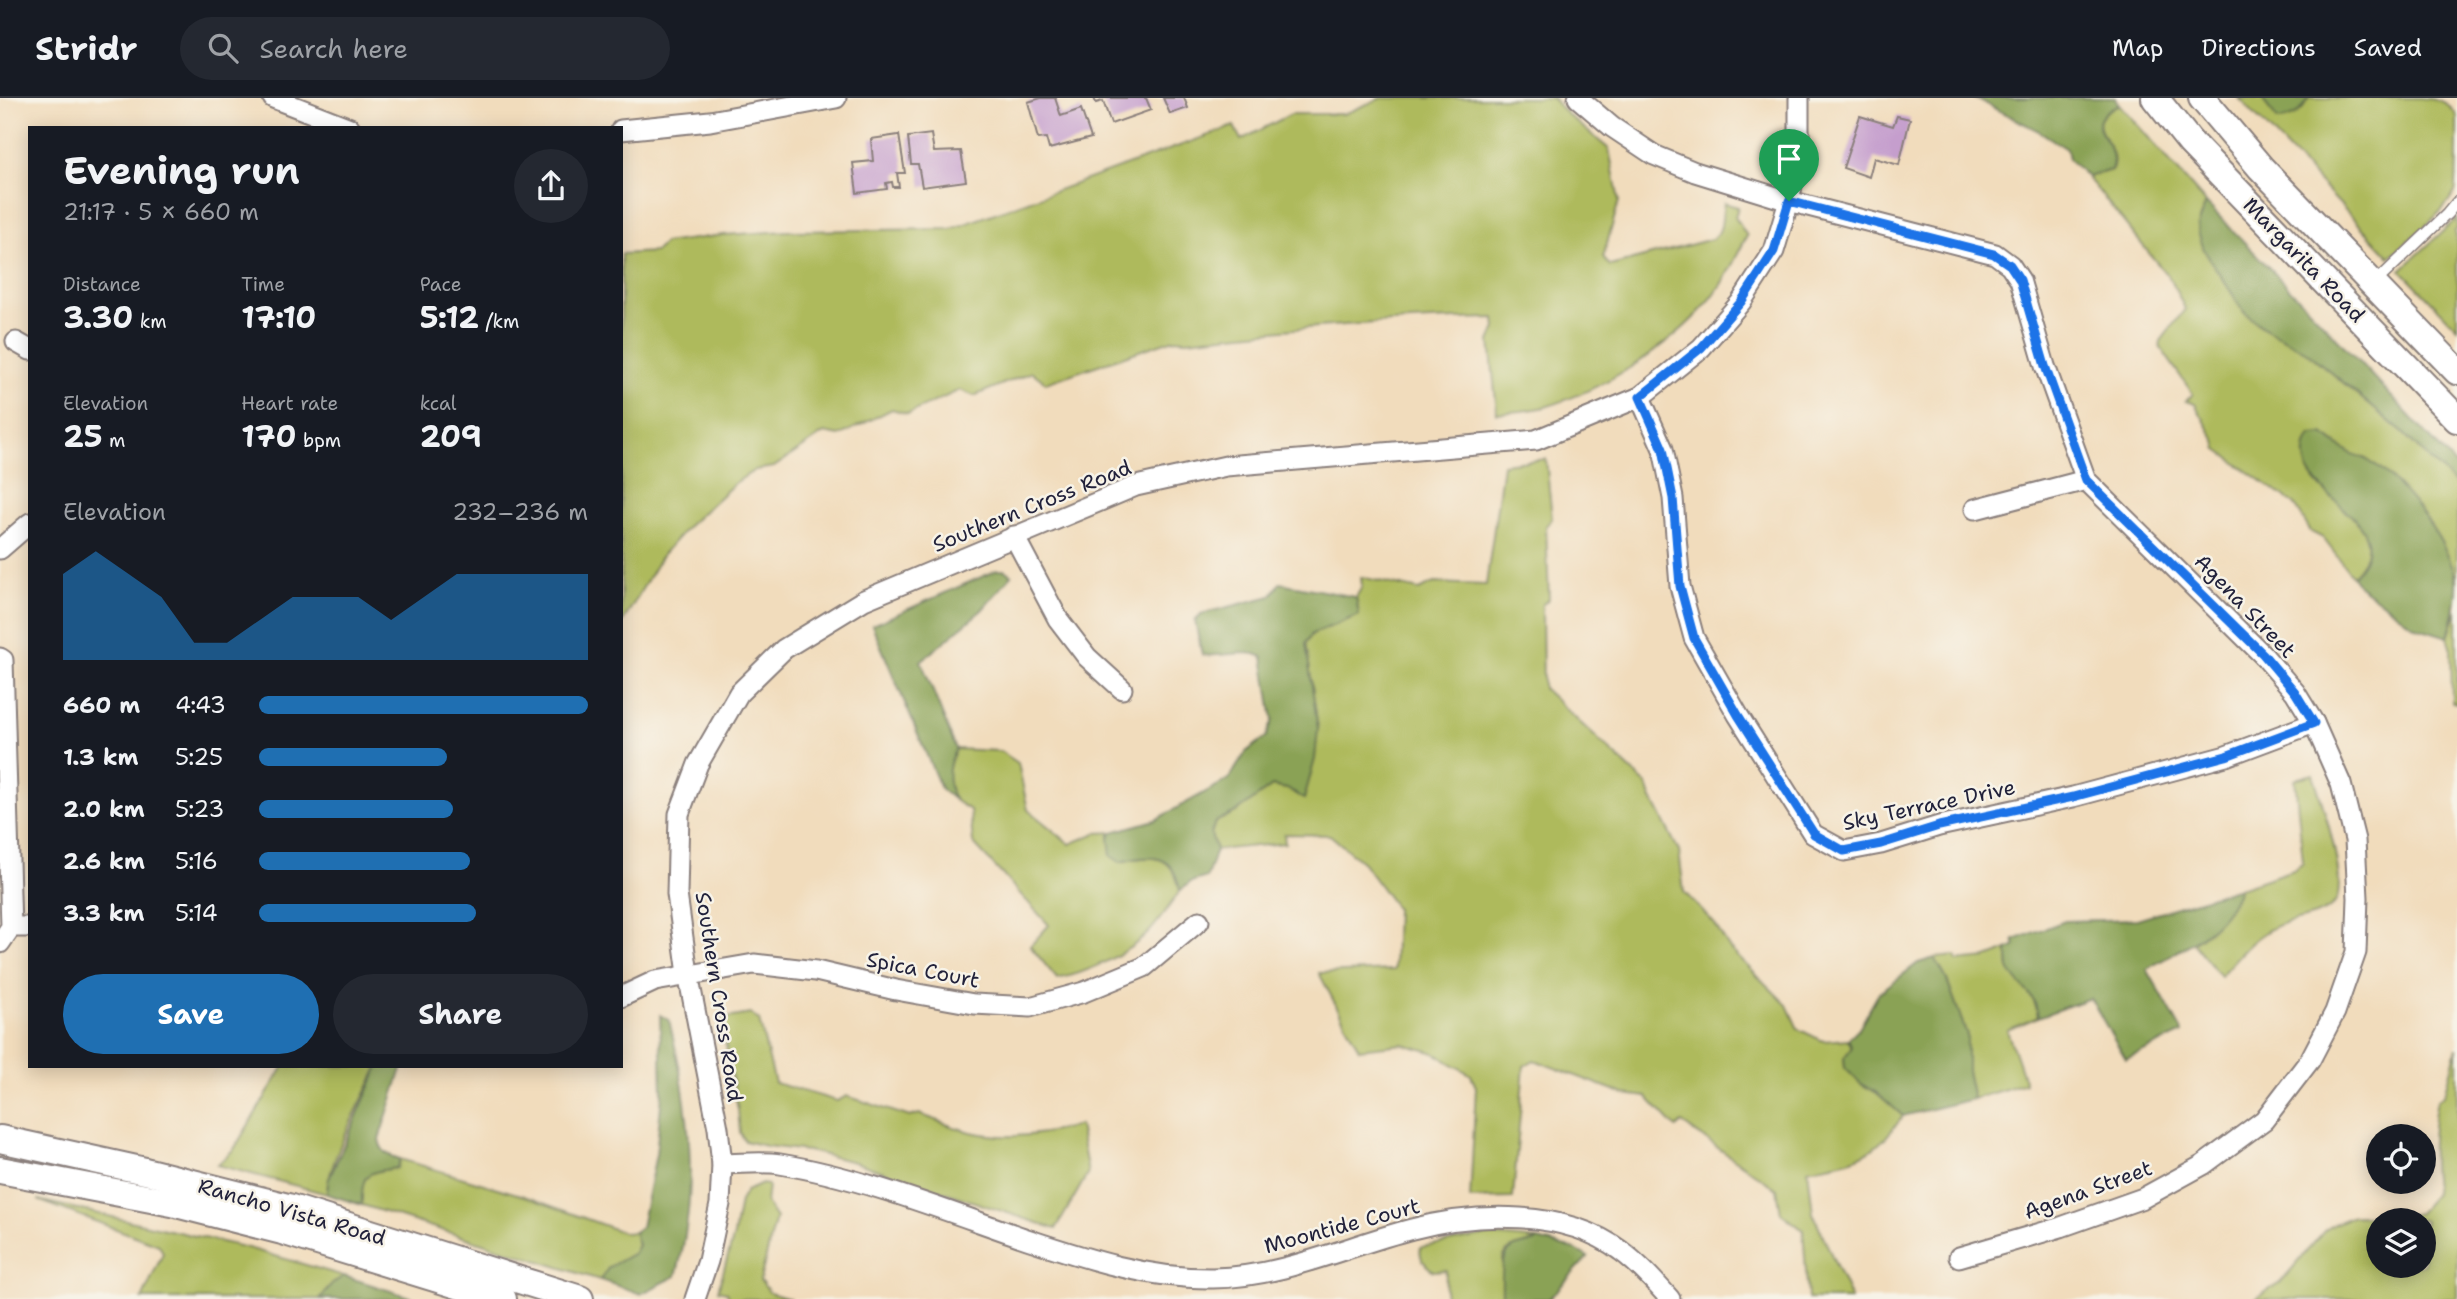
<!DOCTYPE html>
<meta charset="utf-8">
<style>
:root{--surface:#171b24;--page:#242831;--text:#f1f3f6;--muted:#9ea1a6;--line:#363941;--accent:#1f6fb2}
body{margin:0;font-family:"Shantell Sans",sans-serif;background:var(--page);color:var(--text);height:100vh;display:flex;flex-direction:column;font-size:26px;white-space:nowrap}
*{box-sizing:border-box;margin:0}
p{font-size:23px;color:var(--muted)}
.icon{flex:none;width:38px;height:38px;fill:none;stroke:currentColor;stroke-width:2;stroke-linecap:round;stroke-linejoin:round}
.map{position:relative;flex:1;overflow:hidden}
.drawer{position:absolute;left:28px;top:28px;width:595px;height:942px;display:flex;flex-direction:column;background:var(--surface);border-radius:0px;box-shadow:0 4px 18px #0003}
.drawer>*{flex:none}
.buttons{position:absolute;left:2366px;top:1026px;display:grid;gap:14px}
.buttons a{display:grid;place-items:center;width:70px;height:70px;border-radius:50%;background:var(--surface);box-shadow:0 4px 18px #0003;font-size:35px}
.pin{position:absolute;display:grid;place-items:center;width:60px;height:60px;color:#fff;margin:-72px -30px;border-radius:50% 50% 50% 0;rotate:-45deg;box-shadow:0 0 7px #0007}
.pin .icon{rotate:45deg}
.round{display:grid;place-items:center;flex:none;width:74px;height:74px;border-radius:37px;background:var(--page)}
.head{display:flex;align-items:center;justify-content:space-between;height:119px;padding:0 35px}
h1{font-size:38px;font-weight:700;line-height:52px}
.stats{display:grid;grid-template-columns:repeat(3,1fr);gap:10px;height:119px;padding:7px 35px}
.stats div{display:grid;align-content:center}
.stats b{font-size:30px;font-weight:700}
.stats small{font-size:19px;font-weight:400}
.stats p{font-size:19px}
.chart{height:196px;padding:14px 35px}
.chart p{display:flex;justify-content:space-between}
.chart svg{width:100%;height:126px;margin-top:7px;fill:var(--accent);opacity:.7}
.cta{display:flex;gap:14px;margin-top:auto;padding:14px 35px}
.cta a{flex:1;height:80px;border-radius:42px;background:var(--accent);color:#fff;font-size:28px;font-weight:700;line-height:80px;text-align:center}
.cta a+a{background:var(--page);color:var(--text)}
ul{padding:0 35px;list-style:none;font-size:23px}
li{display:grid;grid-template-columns:112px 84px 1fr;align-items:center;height:52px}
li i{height:18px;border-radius:9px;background:var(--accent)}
header{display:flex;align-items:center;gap:42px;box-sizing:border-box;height:98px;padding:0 35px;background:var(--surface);border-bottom:2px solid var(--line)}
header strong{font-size:33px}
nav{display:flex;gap:38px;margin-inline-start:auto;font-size:24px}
.search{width:490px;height:63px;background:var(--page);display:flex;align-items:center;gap:18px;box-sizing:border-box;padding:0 24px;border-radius:38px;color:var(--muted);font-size:26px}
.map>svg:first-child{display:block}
.green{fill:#aeba5c;stroke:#686e4c;stroke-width:2;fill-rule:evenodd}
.forest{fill:#8aa254;stroke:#566248;stroke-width:2}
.building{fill:#c59ecd}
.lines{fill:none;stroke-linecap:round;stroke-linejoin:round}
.lane-casing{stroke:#8a7f7c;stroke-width:13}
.street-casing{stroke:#8a7f7c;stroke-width:23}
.secondary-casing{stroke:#8a7f7c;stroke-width:30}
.lane{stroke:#fff;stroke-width:10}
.street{stroke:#fff;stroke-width:19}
.secondary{stroke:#fff;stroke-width:26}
.route-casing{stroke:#fff;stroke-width:14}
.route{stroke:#1a73e8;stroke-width:9}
.labels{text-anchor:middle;stroke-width:5;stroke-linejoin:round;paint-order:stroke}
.street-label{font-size:21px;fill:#22223b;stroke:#f7f3e8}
</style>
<header>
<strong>Stridr</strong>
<div class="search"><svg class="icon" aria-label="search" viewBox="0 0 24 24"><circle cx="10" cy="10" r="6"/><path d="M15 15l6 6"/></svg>Search here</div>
<nav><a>Map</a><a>Directions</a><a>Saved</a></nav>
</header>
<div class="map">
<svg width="2457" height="1201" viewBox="0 0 2457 1201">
<rect width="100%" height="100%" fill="#f7f3e8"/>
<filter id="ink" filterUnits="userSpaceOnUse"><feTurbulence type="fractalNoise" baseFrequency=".0143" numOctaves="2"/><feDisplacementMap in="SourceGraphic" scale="14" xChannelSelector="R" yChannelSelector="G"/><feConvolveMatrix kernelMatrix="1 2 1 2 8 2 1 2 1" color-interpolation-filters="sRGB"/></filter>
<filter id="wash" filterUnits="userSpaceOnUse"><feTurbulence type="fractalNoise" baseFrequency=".00686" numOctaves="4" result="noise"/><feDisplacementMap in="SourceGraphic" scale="28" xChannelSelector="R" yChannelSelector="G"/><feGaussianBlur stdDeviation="1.57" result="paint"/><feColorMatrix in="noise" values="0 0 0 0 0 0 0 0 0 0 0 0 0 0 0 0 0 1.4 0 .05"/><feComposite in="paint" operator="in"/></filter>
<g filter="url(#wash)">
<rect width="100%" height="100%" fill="#f1dcbc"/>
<g class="green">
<path d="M1381,0H1552L1567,16L1609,51L1619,103L1603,160L1610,168L1712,141C1724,134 1721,119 1724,105L1738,109L1735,119L1747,138C1736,159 1725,184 1709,203C1670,250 1602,292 1545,309C1529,313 1513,314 1497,315L1490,243L1496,230L1495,220C1392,222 1289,230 1187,242L1174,241L1046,285L1032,274L974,298L960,292L908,316L892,311L839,338L824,335L774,369L755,372L735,385L689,427L662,457L621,527V156L655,154L664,145L723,137L787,133L951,131L1234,28L1241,42L1291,16H1344Z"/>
<path d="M2239,0H2261L2271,13H2301L2310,0H2420C2434,1 2451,4 2457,19C2457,24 2457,91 2455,94C2445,115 2407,143 2390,159Z"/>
<path d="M2119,6L2206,105L2199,122L2244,214L2261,228L2307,254L2402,334L2457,388V488C2447,441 2408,391 2370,364C2364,359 2357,358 2350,355C2341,350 2332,342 2323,336L2321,388C2350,415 2390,442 2352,478L2323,440L2311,434L2294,406L2218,352L2216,343L2195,306L2186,303L2193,296L2160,249L2161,243L2185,211L2171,182L2087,79L2112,72C2123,42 2073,29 2119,6Z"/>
<path d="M2457,120V131L2454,134L2457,144V230L2401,172Z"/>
<path d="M1546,361L1552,421L1546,428L1549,501L1542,507L1543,590L1647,687L1651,699L1679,753L1684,794L1714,825L1730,851L1787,907L1798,931L1823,943L1848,941L1852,949L1844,960L1845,970L1861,986L1877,995L1903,1018C1871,1062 1859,1060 1808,1071L1813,1115L1851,1201H1808L1803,1132L1781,1115L1777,1091L1682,1025L1676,1030L1647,999L1624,996L1534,962L1524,968L1513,1100L1470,1101L1476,989L1471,977L1432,954L1403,946L1359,951L1319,875L1394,872L1396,810L1363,765L1330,737L1284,736L1285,745L1216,752L1211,736L1215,724L1238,713L1272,688L1287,691L1304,701L1318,631L1306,545L1312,536L1359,517L1356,499L1362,489L1361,479L1419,492L1434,485L1486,487L1503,366Z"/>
<path d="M2457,512V605L2452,604L2451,548L2448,539Z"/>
<path d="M956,651L1000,653L1018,665L1028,712L1070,746L1096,735L1112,734L1109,739L1120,764C1154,757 1173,754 1180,793C1170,807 1161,821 1150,833C1130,855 1085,876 1057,881L1030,848L1049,827L973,745L970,712C966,709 959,706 955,702C943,689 948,665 956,651Z"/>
<path d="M2313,676C2320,698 2352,791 2333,807C2319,820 2294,821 2277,828C2254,837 2237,860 2220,878L2193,845C2213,831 2231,814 2239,790L2293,772L2303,764L2295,681Z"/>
<path d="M2008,852C2008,857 2008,865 2009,870C2017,890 2035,891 2038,919L2007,932L2025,985L1973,1001L1967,973V937L1947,882L1935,860L1955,858L1957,863L1987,860Z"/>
<path d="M750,916L759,922L775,985L837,1003L847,998L910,1019L919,1016C937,1022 957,1032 976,1035C1011,1042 1045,1037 1079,1027L1088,1075L1056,1131L854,1064L808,1053L766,1048L745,1043L740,1035L738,1012L721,921Z"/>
<path d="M2457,950V1201H2254L2280,1185L2324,1133L2336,1125L2353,1118L2403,1119L2418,1115L2435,1096C2430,1063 2430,1035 2437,1002L2445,996ZM2378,1122H2424V1167H2378Z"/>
<path d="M284,968H379C363,1001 328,1062 327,1096L217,1067L234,1051Z"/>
<path d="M400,1061L524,1098L625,1135L634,1134L638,1147L634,1155L610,1169L600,1182L362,1107C360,1073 367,1075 397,1070Z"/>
<path d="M762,1086L768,1087L766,1105L776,1120L760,1182L770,1195L790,1201H730L727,1194L718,1192L734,1137L740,1103L746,1093Z"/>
<path d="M38,1102L248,1150L344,1178L333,1185L320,1201H142L163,1155L159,1147Z"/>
<path d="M1487,1137L1538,1142L1515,1149L1507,1153L1503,1160L1502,1201H1445L1446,1172L1433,1173C1425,1167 1418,1159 1421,1149Z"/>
</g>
<g class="forest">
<path d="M1974,0H2115L2119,6C2073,29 2123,42 2111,72L2087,79L2069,61L2067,51L2039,33Z"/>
<path d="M2261,0H2310C2300,14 2295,21 2278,22Z"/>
<path d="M2206,105L2322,224L2457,369V388L2402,334L2307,254L2261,228L2244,214L2204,152L2198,133L2199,122Z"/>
<path d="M2323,336C2331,342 2340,349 2349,354C2356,358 2363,359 2369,363C2403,385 2452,446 2457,487C2457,506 2453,522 2448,539L2416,529L2357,486L2352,478C2413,419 2274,396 2311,337Z"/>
<path d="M997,472H1004L1012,477L982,512L921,563L956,651C946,668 947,683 953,701L941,691L872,527Z"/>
<path d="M1280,485L1356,499L1359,517L1312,536L1306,545L1318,631L1315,661L1304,701L1287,691L1272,688L1238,713L1215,724L1211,736L1216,752L1207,779L1191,784L1180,793C1173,754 1153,757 1120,764L1111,758L1109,739L1112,734L1155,722L1229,681L1246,654L1266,639L1273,622L1263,559C1245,550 1222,560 1202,557L1195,523L1201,516L1271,498Z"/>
<path d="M2239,790C2225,833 2182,850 2147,871L2183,935L2126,961L2090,900L2038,919C2035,891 2017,890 2009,870C2008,865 2008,857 2008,852L2016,848L2014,842L2065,823L2137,821Z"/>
<path d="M1935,860L1947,882L1967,937V973L1973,1001L1903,1018L1877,995L1861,986L1845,970L1844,960L1852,949L1848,941L1859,930L1879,895L1918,865Z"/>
<path d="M660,917L669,922C690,1007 700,1093 676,1178L641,1196L600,1182L609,1169L634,1155L638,1147L634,1134L641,1129L656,1056L662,996Z"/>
<path d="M379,968H403L379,1041C381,1054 387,1057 400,1061L397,1070C367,1075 361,1073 362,1107L327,1096L328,1083Z"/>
<path d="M1538,1142L1574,1151L1588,1159L1549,1201H1502C1502,1186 1499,1154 1515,1149C1523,1146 1530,1146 1538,1142Z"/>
<path d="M344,1178L416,1201H320L333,1185Z"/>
</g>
<g id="blocks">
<g class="building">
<path d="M1041,0H1055L1061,18L1081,11L1091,40L1049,51L1046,40L1038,41L1028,4Z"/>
<path d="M1094,0H1146L1151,12L1111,26L1103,3L1096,5Z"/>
<path d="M1163,0H1184L1188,10L1170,16Z"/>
<path d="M1860,18L1893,28L1897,18L1910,21L1899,67L1874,60L1869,79L1843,70Z"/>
<path d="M931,36L934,54L961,53L966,83L922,89L918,66H911L908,39Z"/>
<path d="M899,37L905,75H897L899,89H893L892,84L886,85L887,91L857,95L853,65L873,63L871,41Z"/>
</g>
</g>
</g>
<g filter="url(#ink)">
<use href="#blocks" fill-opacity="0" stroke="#8a7f7c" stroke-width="2"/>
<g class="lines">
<defs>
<path id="lane" d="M2374,186L2447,116L2457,104"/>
<g id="street">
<path d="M273,0L350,30"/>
<path d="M1578,0L1612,29L1654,57L1695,74L1789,103L1995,156L2010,167L2020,182L2045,268L2086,382L2263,557L2295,594L2314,625L2341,686L2355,742L2358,800L2356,854L2335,914L2310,962L2264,1022L2203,1067L2143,1100L2061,1129L1959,1159"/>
<path d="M621,32L710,23L836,0"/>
<path d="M16,244L30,252"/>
<path d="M1640,299L1663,351L1673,400L1680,488L1694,540L1738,617L1813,736L1844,753L1881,746L1939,728L2073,699L2226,658L2314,625"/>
<path d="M1975,411L2086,382"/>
<path d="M1014,438L1058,521L1087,559L1122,591"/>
<path d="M0,451L30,425"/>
<path d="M0,560L3,562L11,829L0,845"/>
<path d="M11,829H30"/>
<path d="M621,899L655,883L754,866L816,873L896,892L974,906L1030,909L1084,894L1144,869L1199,823"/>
<path d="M722,1066C741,1066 761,1063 780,1066C861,1079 949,1114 1027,1141C1087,1161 1149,1181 1213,1180C1283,1179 1346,1148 1412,1131C1476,1114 1566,1111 1621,1153C1639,1166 1655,1184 1670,1201"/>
<path d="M695,1201L708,1163L720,1106L722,1066L718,1030L688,876L677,796L679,716L698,666L739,595L784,551L864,502L1136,388L1226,368L1536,342L1640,299L1701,250L1741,204L1774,153L1789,103L1799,52V0"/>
</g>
<g id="secondary">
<path d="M2155,0L2190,44L2457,321"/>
<path d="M2202,0L2261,70L2457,273"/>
<path d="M0,1041L145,1073L288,1109L580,1201"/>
<path d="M0,1072L172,1105L282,1133L503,1201"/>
</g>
</defs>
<use href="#lane" class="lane-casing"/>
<use href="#street" class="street-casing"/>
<use href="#secondary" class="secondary-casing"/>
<use href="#lane" class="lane"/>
<use href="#street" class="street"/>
<use href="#secondary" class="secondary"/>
</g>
</g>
<g class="lines" filter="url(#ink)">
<defs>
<path id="route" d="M1789,103L1994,156L2010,167L2020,182L2045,268L2086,382L2263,556L2295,594L2314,625L2226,658L2073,699L1939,728L1881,746L1844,753L1814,736L1738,617L1694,540L1680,488L1673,400L1663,351L1640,299L1701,250L1741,204L1774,153Z"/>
</defs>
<use href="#route" class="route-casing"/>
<use href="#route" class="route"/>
</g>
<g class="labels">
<g class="street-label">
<text transform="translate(2304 162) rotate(46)" y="7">Margarita Road</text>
<text transform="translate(1032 408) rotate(-22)" y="7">Southern Cross Road</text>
<text transform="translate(2245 508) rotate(46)" y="7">Agena Street</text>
<text transform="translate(1929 707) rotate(-12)" y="7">Sky Terrace Drive</text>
<text transform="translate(923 872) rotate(11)" y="7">Spica Court</text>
<text transform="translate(719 899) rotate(81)" y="7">Southern Cross Road</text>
<text transform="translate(2088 1092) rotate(-20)" y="7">Agena Street</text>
<text transform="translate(292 1114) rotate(16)" y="7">Rancho Vista Road</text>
<text transform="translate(1342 1128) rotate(-15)" y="7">Moontide Court</text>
</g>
</g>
</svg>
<div class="buttons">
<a><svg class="icon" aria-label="locate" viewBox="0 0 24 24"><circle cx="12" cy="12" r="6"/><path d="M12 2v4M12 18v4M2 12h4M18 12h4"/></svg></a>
<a><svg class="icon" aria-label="layers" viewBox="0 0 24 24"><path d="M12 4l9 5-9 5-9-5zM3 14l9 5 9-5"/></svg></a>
</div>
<div class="pin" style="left:1789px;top:103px;background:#1e9e55"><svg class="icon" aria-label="arrive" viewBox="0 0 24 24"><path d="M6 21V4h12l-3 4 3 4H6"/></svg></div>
<section class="drawer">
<div class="head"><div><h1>Evening run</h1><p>21:17 · 5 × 660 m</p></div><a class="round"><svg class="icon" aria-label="share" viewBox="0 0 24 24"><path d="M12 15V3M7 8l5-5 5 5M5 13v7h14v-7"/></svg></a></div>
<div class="stats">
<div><p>Distance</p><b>3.30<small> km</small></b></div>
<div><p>Time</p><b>17:10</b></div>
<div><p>Pace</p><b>5:12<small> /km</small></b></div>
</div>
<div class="stats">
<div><p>Elevation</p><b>25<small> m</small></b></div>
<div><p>Heart rate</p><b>170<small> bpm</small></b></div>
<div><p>kcal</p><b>209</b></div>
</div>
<div class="chart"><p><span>Elevation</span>232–236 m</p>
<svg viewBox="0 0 160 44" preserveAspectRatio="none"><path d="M0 44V14L10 6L20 14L30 22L40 38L50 38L60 30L70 22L80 22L90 22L100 30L110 22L120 14L130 14L140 14L150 14L160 14V44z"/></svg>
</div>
<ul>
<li><b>660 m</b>4:43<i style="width:100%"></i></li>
<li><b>1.3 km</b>5:25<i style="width:57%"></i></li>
<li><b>2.0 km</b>5:23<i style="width:59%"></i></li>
<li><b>2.6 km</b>5:16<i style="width:64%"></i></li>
<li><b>3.3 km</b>5:14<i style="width:66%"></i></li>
</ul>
<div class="cta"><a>Save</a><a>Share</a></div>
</section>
</div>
